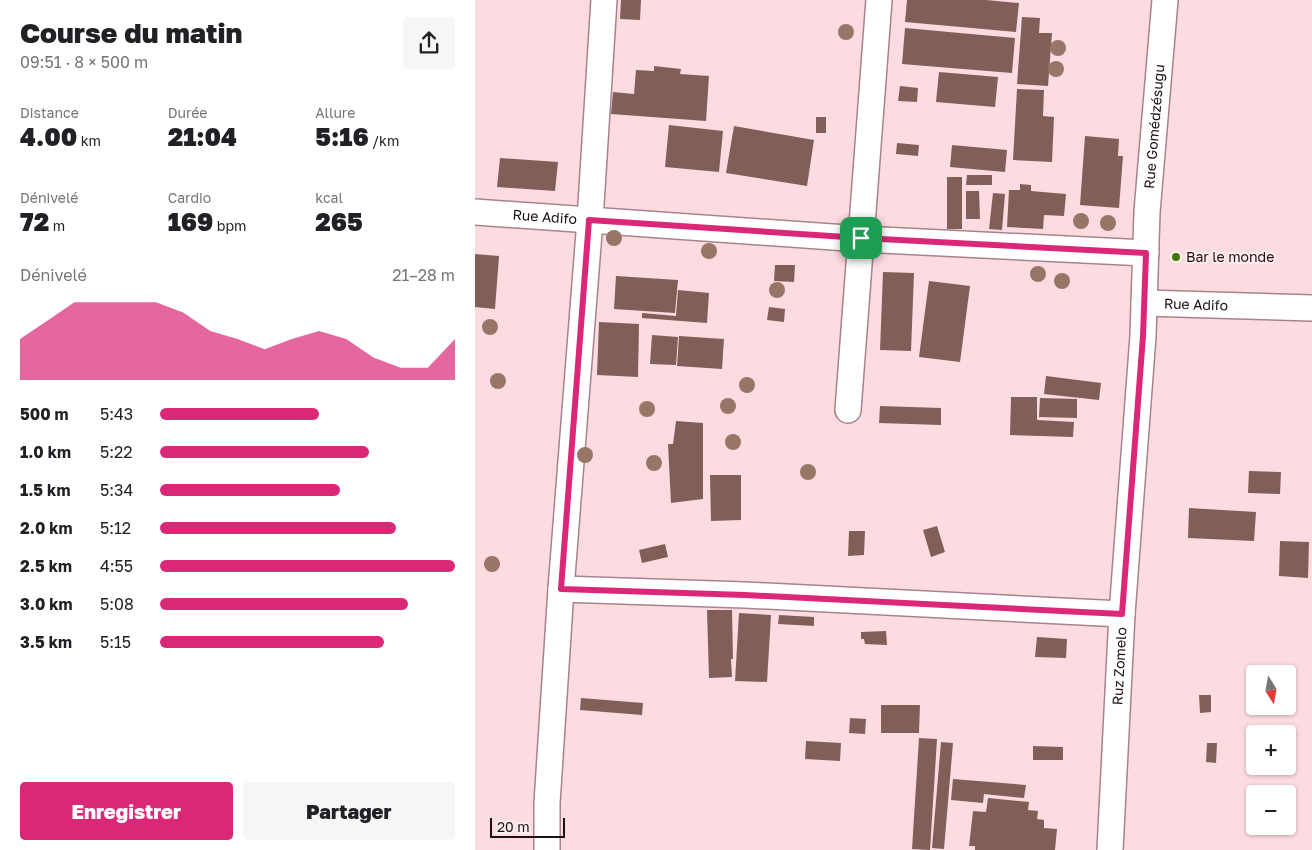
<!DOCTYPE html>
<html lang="fr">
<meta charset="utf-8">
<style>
:root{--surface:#fff;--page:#f6f6f6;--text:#202124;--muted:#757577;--accent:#db2777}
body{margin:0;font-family:"Golos Text",sans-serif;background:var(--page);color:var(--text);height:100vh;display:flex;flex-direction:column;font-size:19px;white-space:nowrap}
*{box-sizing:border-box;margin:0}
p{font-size:16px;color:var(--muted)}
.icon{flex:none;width:28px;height:28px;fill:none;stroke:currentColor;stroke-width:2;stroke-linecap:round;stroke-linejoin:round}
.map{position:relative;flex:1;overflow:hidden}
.details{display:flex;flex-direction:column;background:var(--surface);width:475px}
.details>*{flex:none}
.needle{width:32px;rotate:169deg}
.fabs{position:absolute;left:771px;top:665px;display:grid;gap:10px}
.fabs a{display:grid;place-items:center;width:50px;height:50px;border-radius:5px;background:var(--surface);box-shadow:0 1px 4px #0004;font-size:25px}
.scale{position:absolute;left:15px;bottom:12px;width:75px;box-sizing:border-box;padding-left:5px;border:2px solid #1c0e11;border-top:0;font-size:14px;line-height:18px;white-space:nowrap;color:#1c0e11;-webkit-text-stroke:4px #feedf0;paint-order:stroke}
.pin{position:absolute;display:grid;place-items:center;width:42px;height:42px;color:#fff;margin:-21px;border-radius:10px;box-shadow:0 2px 8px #0006}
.round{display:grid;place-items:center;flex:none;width:52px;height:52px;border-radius:5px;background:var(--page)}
.summary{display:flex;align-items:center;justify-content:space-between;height:85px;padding:0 20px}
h1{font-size:28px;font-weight:800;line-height:38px}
.stats{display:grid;grid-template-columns:repeat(3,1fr);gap:8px;height:85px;padding:5px 20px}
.stats div{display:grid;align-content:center}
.stats b{font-size:25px;font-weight:800}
.stats small{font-size:14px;font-weight:400}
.stats p{font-size:14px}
.chart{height:140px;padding:10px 20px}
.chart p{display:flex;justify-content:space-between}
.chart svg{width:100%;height:90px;margin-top:5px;fill:var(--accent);opacity:.7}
.button{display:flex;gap:10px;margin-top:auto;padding:10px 20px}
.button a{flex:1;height:58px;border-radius:5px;background:var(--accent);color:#fff;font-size:20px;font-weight:800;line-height:58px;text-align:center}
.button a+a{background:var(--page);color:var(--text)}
ul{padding:0 20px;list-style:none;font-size:16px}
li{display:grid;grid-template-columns:80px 60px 1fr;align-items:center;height:38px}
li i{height:12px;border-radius:6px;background:var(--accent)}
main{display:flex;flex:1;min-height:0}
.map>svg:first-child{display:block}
.building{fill:#815f58}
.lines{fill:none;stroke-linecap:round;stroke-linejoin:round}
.minor-casing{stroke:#a8838b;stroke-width:28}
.minor{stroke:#fff;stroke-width:25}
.tree{fill:#987566}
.route-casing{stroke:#fff;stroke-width:10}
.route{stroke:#db2777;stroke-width:6}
.poi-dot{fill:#417500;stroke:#feedf0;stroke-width:2}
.labels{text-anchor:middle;stroke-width:4;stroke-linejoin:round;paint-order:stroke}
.street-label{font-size:14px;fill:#1c0e11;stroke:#feedf0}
.poi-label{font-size:14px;fill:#1c0e11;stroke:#feedf0;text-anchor:start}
</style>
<main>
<section class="details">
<div class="summary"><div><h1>Course du matin</h1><p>09:51 · 8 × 500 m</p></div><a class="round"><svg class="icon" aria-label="share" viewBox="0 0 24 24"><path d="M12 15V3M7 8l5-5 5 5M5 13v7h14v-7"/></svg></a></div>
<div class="stats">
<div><p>Distance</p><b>4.00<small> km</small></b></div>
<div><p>Durée</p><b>21:04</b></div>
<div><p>Allure</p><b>5:16<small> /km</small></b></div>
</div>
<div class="stats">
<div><p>Dénivelé</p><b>72<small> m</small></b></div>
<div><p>Cardio</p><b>169<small> bpm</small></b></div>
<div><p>kcal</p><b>265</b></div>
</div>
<div class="chart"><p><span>Dénivelé</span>21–28 m</p>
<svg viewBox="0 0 160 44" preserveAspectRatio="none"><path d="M0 44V24L10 15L20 6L30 6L40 6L50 6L60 11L70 20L80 24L90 29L100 24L110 20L120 24L130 33L140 38L150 38L160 24V44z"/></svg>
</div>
<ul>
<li><b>500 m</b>5:43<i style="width:54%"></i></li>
<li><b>1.0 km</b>5:22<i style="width:71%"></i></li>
<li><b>1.5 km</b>5:34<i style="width:61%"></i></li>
<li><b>2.0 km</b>5:12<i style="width:80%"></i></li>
<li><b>2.5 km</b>4:55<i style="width:100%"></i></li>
<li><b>3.0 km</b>5:08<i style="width:84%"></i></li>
<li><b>3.5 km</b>5:15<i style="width:76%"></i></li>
</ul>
<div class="button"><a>Enregistrer</a><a>Partager</a></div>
</section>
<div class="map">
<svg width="837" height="850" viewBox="0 0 837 850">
<rect width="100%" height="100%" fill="#fcdbe1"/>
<g class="building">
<path d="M146,0H166L165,20L145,19Z"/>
<path d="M432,0H511L544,3L541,32L430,22Z"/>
<path d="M547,17L565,18L564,33H577L573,86L542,84Z"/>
<path d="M430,28L540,38L537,73L427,64Z"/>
<path d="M179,66L206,69L205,74L234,76L231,121L136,114L138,92L159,94L161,70L179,71Z"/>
<path d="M464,72L523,77L520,107L461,102Z"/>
<path d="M425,86L443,88L442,102L423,101Z"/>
<path d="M542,89L569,90L568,116L579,117L577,162L538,160Z"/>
<rect x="341" y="117" width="10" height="16"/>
<path d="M194,125L248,131L244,172L190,167Z"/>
<path d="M259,126L339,140L332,186L251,173Z"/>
<path d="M610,136L644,139L643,156H648L644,208L605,205Z"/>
<path d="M422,143L444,145L443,156L421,154Z"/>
<path d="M477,145L532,150L530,172L475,167Z"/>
<path d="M25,158L83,162L80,191L22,187Z"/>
<path d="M492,175H517V185H491Z"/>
<rect x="472" y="177" width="15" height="52"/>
<path d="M545,184L556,185V191L591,194L589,216L569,215L568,229L532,227L534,190H545Z"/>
<path d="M491,191H504L505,219H491Z"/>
<path d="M518,193L530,194L527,230L514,229Z"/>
<path d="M0,254L24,256L20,309L0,307Z"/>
<path d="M300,265H320L319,282L299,281Z"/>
<path d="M408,272L439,273L436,351L405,350Z"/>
<path d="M141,276L203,280L200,313L139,309Z"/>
<path d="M454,281L495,286L485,362L444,357Z"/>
<path d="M203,290L234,293L232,323L167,318V313L201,316Z"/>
<path d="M294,307L310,309L309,322L292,320Z"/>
<path d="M124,322L164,324L163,377L122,375Z"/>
<path d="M177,335L203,337L201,365L175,364Z"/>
<path d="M204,336L249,339L247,369L202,366Z"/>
<path d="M571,376L626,383L624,400L569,394Z"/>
<path d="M536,397H562V420L599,422L598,437L535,435Z"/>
<path d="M565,398L602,399V418L564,417Z"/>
<path d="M405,406L466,408V425L404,423Z"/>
<path d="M201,421L228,423V499L196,503L193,444H198Z"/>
<path d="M774,471L806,472L805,494L773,493Z"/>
<path d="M235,475H266V520L236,521Z"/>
<path d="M714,508L781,512L779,541L713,538Z"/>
<path d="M462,526L470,552L456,557L448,530Z"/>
<path d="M374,531H390L389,555L373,556Z"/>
<path d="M805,541L834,542L833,578L804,576Z"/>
<path d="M190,544L193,557L167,563L164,550Z"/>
<path d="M232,610H257L258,659H256L257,677L234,678Z"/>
<path d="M264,613L296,615L292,682L260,681Z"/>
<path d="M304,615L339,617V626L303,624Z"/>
<path d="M411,631L412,645L390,644L389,639H386V632Z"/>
<path d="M562,637L592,639L591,658L560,657Z"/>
<path d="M724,695H736V712L725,713Z"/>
<path d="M106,698L168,703L167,715L105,710Z"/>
<path d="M406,705H445L444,733H406Z"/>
<path d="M375,718L391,719L390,734L374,733Z"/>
<path d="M444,738L462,739L455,850L437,849Z"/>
<path d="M331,741L366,743L365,761L330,759Z"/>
<path d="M466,742L478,743L469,849L457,848Z"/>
<path d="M732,743H742L741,763L731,762Z"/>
<path d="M558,746L588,747V760H558Z"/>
<path d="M478,779L551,785L549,798L509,794L508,803L476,800Z"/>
<path d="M513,798L554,802L553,810L563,811L562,819L569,820V828L582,829L580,850H500V846H494L498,811L511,812Z"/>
</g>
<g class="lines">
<defs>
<g id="minor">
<path id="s1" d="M0,212L386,239L671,253"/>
<path id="s2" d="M669,303L837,308"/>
<path d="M373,410L404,0"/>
<path d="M86,589L270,595L647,614"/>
<path d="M72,850V803L86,589L115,220L129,0"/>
<path id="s3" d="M635,850L647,614L668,336L672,212L690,0"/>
</g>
</defs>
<use href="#minor" class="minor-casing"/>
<use href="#minor" class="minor"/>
</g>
<g class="tree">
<circle cx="371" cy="32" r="8"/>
<circle cx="583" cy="48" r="8"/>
<circle cx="581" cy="69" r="8"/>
<circle cx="606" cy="221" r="8"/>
<circle cx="633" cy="223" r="8"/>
<circle cx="139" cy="238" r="8"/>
<circle cx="234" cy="251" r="8"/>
<circle cx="563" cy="274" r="8"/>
<circle cx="587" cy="281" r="8"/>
<circle cx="302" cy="290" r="8"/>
<circle cx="15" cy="327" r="8"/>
<circle cx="23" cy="381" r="8"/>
<circle cx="272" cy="385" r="8"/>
<circle cx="253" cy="406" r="8"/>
<circle cx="172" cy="409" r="8"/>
<circle cx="258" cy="442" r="8"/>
<circle cx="110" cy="455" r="8"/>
<circle cx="179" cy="463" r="8"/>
<circle cx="333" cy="472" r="8"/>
<circle cx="17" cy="564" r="8"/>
</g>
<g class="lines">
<defs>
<path id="route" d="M114,220L386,238L671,253L668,336L647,614L270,595L86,589Z"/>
</defs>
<use href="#route" class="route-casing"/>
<use href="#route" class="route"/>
</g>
<circle class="poi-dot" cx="701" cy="257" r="5"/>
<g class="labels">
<g class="street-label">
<text dy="5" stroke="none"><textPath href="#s3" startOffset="725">Rue Gomédzésugu</textPath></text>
<text dy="5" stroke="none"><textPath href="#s1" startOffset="70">Rue Adifo</textPath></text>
<text dy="5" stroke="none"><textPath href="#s2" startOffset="52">Rue Adifo</textPath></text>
<text dy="5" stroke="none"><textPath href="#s3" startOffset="184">Ruz Zomelo</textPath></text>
</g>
<g class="poi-label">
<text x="711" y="262">Bar le monde</text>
</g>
</g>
</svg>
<div class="fabs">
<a><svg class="needle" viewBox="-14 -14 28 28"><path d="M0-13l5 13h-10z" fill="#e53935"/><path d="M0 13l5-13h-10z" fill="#757577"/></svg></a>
<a>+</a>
<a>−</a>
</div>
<div class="scale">20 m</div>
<div class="pin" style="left:386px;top:238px;background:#1e9e55"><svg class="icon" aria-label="arrive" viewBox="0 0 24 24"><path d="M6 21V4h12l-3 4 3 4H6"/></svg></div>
</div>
</main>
